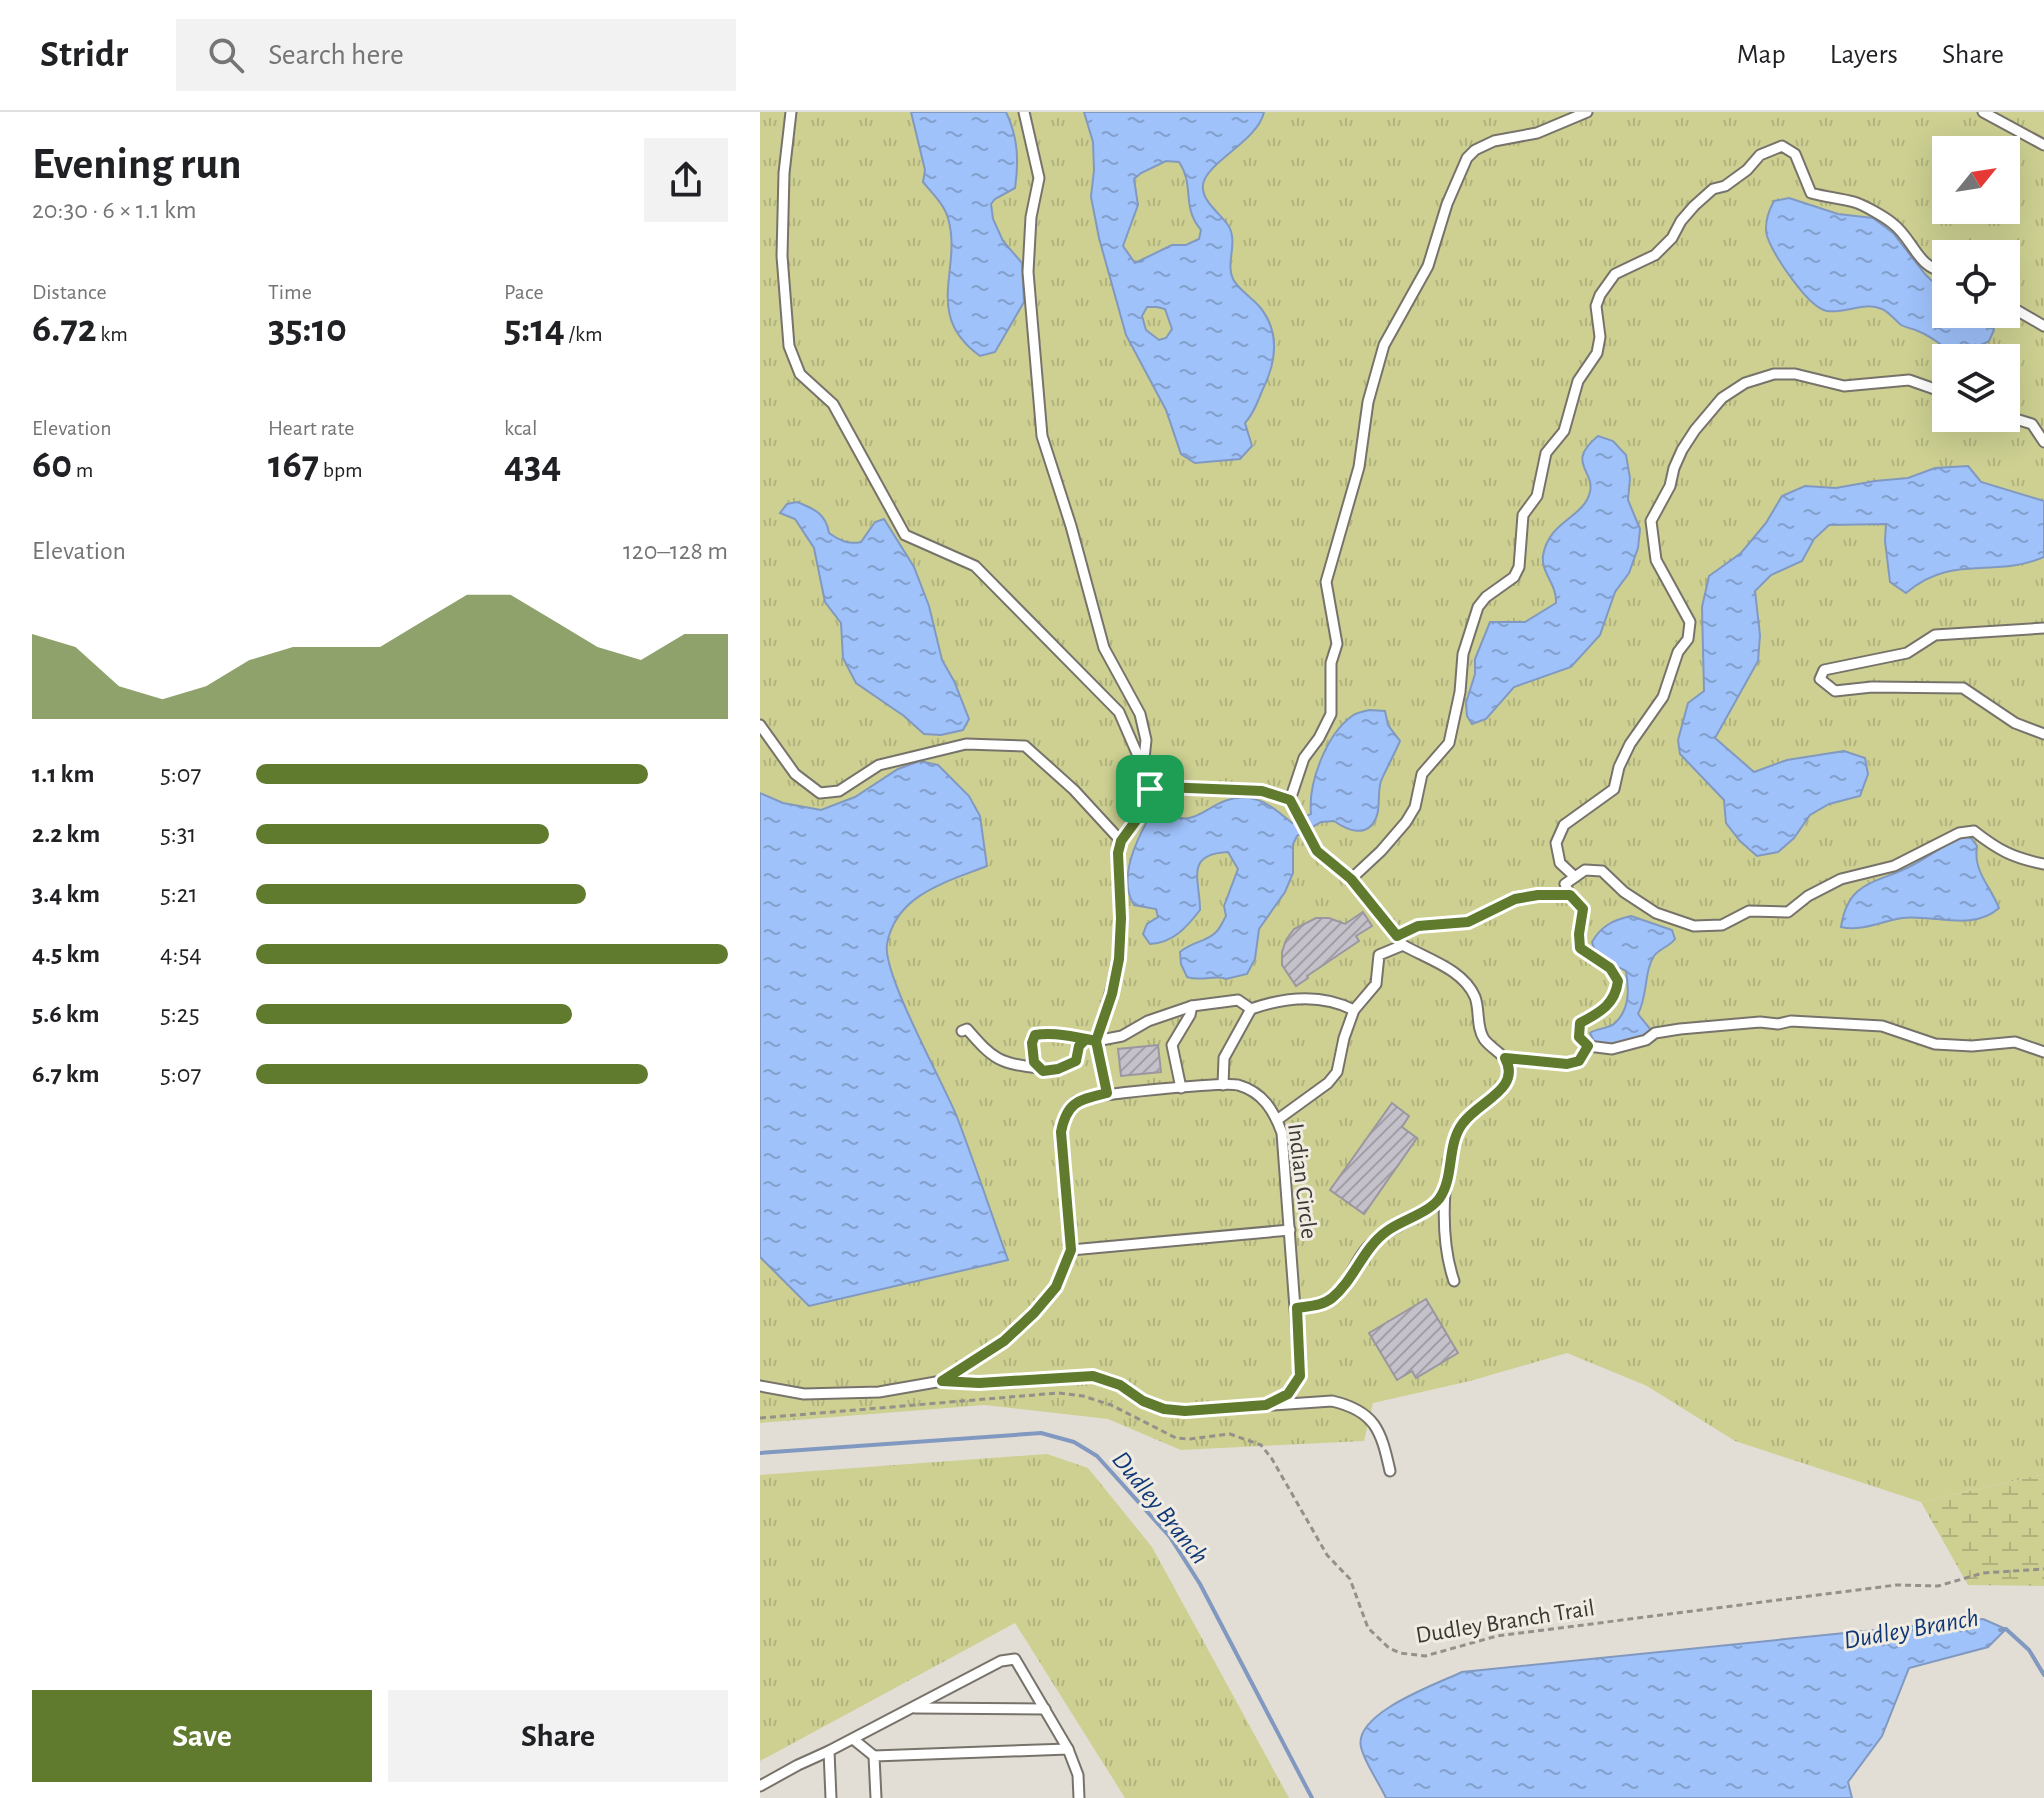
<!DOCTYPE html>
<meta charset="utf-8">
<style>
:root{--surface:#fff;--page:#f2f2f2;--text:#202124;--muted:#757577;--line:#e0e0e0;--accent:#607b2e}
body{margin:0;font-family:"Alegreya Sans",sans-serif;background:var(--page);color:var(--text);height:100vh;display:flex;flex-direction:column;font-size:30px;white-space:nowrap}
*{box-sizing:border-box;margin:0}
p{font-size:26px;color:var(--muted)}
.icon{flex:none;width:44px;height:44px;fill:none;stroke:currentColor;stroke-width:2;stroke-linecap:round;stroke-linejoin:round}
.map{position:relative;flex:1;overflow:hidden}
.drawer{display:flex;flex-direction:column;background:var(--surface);width:760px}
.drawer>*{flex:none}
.needle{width:52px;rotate:60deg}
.tools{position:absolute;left:1172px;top:24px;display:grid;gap:16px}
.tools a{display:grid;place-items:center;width:88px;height:88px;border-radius:0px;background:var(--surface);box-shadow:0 8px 32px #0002;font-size:40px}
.pin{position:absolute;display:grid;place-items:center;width:68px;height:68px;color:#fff;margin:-34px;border-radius:16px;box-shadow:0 4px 12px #0006}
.round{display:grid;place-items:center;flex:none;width:84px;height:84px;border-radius:0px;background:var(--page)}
.overview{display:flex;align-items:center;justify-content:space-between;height:136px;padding:0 32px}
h1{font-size:44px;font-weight:600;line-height:60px}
.figures{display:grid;grid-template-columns:repeat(3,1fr);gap:12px;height:136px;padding:8px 32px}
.figures div{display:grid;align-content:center}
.figures b{font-size:40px;font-weight:600}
.figures small{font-size:22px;font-weight:400}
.figures p{font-size:22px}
.chart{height:224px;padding:16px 32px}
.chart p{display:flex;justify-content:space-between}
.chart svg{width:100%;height:144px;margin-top:8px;fill:var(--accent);opacity:.7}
.cta{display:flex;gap:16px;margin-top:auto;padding:16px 32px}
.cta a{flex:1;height:92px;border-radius:0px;background:var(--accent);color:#fff;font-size:32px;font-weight:600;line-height:92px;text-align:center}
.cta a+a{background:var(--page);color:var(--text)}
ul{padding:0 32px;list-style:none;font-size:26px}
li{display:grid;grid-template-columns:128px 96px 1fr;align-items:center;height:60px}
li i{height:20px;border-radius:10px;background:var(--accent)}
header{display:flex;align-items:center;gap:48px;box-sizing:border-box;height:112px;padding:0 40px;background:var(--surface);border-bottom:2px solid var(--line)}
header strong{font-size:38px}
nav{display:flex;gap:44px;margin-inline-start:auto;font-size:28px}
.search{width:560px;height:72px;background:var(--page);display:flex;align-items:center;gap:20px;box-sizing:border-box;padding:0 28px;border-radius:0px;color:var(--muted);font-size:30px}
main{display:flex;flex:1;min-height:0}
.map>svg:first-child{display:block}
.grass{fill:url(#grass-tufts);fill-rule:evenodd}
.wetland{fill:url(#wetland-marsh)}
.water{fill:url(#water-ripples);stroke:#8199c0;stroke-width:2;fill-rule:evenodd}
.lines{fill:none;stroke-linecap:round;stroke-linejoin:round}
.stream{stroke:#8199c0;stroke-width:4}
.building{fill:url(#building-hatch);stroke:#9b97a0;stroke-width:2}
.lane-casing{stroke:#77736b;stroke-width:13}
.path{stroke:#94918b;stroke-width:3;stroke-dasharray:6 4;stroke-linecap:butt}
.lane{stroke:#fff;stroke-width:9}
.route-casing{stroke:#fff;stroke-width:16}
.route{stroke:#607b2e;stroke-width:10}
.labels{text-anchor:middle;stroke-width:6;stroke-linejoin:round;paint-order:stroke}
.street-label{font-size:24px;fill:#3b3935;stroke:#f0ece2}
.water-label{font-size:26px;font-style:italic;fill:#103879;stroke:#f0ece2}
</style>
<header>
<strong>Stridr</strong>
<div class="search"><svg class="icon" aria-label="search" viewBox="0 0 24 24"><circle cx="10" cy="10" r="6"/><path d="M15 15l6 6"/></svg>Search here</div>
<nav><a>Map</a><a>Layers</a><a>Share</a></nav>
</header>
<main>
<section class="drawer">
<div class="overview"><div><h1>Evening run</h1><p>20:30 · 6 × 1.1 km</p></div><a class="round"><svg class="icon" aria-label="share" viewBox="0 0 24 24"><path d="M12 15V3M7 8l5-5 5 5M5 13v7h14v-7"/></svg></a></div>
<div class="figures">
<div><p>Distance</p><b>6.72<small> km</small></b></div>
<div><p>Time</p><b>35:10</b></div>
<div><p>Pace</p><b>5:14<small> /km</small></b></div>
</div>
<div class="figures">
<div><p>Elevation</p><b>60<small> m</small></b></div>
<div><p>Heart rate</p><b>167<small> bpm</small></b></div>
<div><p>kcal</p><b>434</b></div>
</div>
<div class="chart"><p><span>Elevation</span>120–128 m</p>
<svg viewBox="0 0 160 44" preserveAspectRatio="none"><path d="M0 44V18L10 22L20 34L30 38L40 34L50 26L60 22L70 22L80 22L90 14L100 6L110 6L120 14L130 22L140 26L150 18L160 18V44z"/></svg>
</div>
<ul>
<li><b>1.1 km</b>5:07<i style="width:83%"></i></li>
<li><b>2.2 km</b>5:31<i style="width:62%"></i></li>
<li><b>3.4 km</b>5:21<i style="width:70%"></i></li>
<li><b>4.5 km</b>4:54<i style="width:100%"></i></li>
<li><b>5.6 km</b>5:25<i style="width:67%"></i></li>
<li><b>6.7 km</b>5:07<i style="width:83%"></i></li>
</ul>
<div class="cta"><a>Save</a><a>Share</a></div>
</section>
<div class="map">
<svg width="1284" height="1686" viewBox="0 0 1284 1686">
<defs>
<pattern id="grass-tufts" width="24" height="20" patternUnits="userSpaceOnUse" patternTransform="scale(2)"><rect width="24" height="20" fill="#cdd091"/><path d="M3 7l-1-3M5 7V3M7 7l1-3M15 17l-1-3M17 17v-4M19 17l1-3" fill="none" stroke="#b1b37e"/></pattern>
<pattern id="wetland-marsh" width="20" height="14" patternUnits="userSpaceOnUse" patternTransform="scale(2)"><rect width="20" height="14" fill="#cdd091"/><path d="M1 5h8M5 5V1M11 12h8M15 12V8" fill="none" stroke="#b1b37e"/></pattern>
<pattern id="water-ripples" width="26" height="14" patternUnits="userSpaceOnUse" patternTransform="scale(2)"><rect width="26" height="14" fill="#9fc2fb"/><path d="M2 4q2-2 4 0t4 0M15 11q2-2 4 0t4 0" fill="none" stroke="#839fcc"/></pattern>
<pattern id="building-hatch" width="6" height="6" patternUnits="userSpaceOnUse" patternTransform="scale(2)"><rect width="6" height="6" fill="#c5c1cb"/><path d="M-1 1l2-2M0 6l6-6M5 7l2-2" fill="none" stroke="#a19ea6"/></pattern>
</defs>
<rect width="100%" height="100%" fill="#e2ded5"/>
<g class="grass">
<path d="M0,0H1284V1362L1161,1390L975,1329L887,1274L807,1241L710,1269L613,1291L604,1329L421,1338L348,1307L224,1293L0,1311ZM1186,38H1246V98H1186ZM1186,142H1246V202H1186ZM1186,246H1246V306H1186Z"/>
<path d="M287,1342L328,1356L392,1435L529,1686H365L255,1511L0,1649V1363Z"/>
</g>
<path class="wetland" d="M1284,1362V1474L1208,1473L1161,1390Z"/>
<g class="water">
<path d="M151,0H246C258,25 259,49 255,76L235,87L231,92L233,107L243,129L262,151L264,190L235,240L220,244C162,202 203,157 188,106C184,92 172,81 163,70L165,58Z"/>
<path d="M324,0H504C498,29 445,51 443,73C441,89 460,101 468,113C479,130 465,151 473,167C478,177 491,185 499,194C521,220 516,251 502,279C497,291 494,301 485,311L492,334L480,347L435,351L421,342L406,298L366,223L339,126L331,85L334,58L333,30ZM406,49L419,50C435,73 421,95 441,118L439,127L426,133H412L375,151L363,134L378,93L374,67L381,61ZM397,195L405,197L412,217L406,226L399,228L386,218L382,204L387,195Z"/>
<path d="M1029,86L1078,102L1113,106L1133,121L1165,162L1186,183V202H1230L1234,218L1229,229C1185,252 1193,234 1158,219C1152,216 1146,216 1141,213C1135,208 1129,200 1122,197C1104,189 1085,202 1067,199C1048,196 1013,142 1007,124C1004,112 1008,100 1014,89Z"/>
<path d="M838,324L853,329L866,343L870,366L868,388L880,417L878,436L869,461L855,480L840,523L811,555L754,575L726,607L712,612L707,604L706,591L715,562V547L730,510H765L796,491C797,472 781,461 783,444C788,409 824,406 830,380C835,358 805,351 838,324Z"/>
<path d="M1208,354L1221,370L1284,389V445C1234,467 1193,441 1146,481L1130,470L1125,429L1126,412L1069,413L1054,427L1042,449L1011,463L995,479L1000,523L998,549L955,626L994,660L1027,648L1084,639L1105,646L1108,662L1100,684L1069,692L1050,703L1034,726L1018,740L997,744L980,729L966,711L964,688L920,642L918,628L928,591L944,579L942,495L949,464L981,441L1006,411L1022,384L1045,374L1076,376L1115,369L1148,366L1175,356Z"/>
<path d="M37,390C55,397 66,402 69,421C79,428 88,433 101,430L115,410L124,407L154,455L169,494L182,548L194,569L209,607L203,618L181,623L164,622L144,604L96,571L83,546L81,511L65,490L54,436L35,407L20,401L27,392Z"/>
<path d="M610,598L625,599L628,613L640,629C634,643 627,655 621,669C617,680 621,695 616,706C607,727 587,718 574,709L561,710L537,724L533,732V761L525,780L499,817L495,847L487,862L466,867C456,862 442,870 427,865L421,852L420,840C433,829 446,830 455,821C460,817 463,809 466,804L464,794L478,757L468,740C424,742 440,768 440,798C427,815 413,831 390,832L383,822L387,812L398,805L396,797L374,793C357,766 377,726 392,701L403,697C438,725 448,681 489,686C506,688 520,701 532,711L551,702C548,671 566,623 592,604C596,601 604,599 610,598Z"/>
<path d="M160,649L178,653L209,684L220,704L227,754C187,770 136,782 127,832C122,862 183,970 197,1005C215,1052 231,1101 248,1148L49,1194L0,1145V681L23,691L61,698L95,685L138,657Z"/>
<path d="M1201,724L1211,726L1217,734C1213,760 1230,773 1239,796C1212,820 1174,802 1142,806C1122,809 1101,820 1081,815C1088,770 1113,772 1147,756C1166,747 1182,734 1201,724Z"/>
<path d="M871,804L912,818L915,827C909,835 900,836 894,844C884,859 888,883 878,902L891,918L889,928L869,938L835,931L830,921C837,916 849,917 855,911C870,897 869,877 866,859C851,851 836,848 832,830C841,814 853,808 871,804Z"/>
<path d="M1223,1507L1246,1517L1228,1535L1149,1556L1122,1624L1088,1670L1092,1686H626C619,1670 605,1652 601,1635C593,1601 679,1571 702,1560Z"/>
</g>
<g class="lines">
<g class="stream">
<path d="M0,1341L281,1321L314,1330L337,1344L410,1425L440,1472L552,1686"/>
<path d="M1240,1518L1246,1517L1269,1538L1284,1563"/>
</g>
</g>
<g class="building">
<path d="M603,800L612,814L596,824L599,829L547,864L548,866L536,874L522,853V840L526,828L534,817L556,806H569L585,812Z"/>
<path d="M398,933L401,960L361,964L358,937Z"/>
<path d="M632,991L649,1004L642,1015L657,1026L604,1102L570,1078Z"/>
<path d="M666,1187L698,1241L656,1266L652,1259L637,1268L609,1221Z"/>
</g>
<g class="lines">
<defs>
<g id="lane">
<path d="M31,0L24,61L22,144L29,234L40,262L73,292L145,423L215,454L359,600L382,653"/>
<path d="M264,0L279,66L271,105L268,160L282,324L311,414L344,536L380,602L386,628L383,656L390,677L404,675L502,679L530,688L544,646L559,626L571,602V551L577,532L566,470L599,355L608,290L624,233L668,154L687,92L707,46L715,38L734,29L777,21L827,0"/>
<path d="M1223,0L1284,33"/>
<path d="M1246,192L1284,214"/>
<path d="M1246,304L1272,312L1284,330"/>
<path d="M1284,516L1175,523L1147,541L1064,558L1060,567L1075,579L1112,575L1203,576L1255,611L1284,622"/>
<path d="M0,613L35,662L60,681L79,679L119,653L206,632L265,634L314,678L361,729L380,703L390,677"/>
<path d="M530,688L557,739L591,767"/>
<path d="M1284,752C1253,746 1238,738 1214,719L1199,721L1134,754L1081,767L1048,784L1028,800L989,799L962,813L934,814L896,801L864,780L842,759L825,758L805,772L810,783L823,797L819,822L820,836L850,856L858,869C855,892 841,900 820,911L819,925L828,934L852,937L886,928L895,921L920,917L1000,910L1018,912L1031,909L1122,914L1175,932L1212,934L1255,930L1284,940"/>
<path d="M815,765L800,751L796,731L804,713L854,677L859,655L870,632L903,585L918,540L928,527L930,510L896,448L891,409L910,374L914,356L922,338L935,318L962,286L985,271L1014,262H1035L1084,274L1149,268L1186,281"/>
<path d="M637,824L591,767L621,739L646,710L655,695L662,662L689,631L700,580L703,542L718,495L726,485L754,465L759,455L763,403L777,384L786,341L804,319L818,269L837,241L840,225L836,194L840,183L855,162L895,143L912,126L921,109L934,94L953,77L965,74L987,58L1000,43L1022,34L1035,42L1051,81C1065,85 1079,86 1094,90C1102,92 1125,105 1132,111C1153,126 1157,157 1186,160"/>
<path d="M639,828L637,824L658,814L708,810L755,787L778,783H810"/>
<path d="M202,919L207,917C233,947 239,952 280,956"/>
<path d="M326,927L319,934L316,949L298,957L283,959L274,950L272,931L275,923C295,920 317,925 336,929C349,886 360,855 361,809C362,782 356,756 361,729"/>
<path d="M745,946L807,952L819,949L828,934"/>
<path d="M463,973L464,946L491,897C525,885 561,881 594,898"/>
<path d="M421,976L412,933L430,903L432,894L478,888L491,897"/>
<path d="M347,981L336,929L362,924L388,909L432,894"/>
<path d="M517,1008L568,971L577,960L584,926L594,898L616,872L619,843L643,833C667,847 703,857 715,885C720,898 716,915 724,927C732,938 749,944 750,959C752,976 713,997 703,1011C687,1031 695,1059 683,1080C668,1107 627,1113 606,1137C593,1153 588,1174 571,1186C562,1194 549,1194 537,1196"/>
<path d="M685,1079C683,1109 684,1140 694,1169"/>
<path d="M311,1138L530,1118"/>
<path d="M182,1269L244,1229L274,1201L296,1175L311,1138L301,1020C303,1008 305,996 317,989C330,982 464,970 478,973C503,980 514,999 522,1021L540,1264L528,1282L506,1293"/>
<path d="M0,1274L44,1282L119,1280L182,1269L219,1271L333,1264L360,1273L383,1289L404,1297L425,1299L572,1289C615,1299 621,1318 630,1359"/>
<path d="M155,1596L285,1597"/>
<path d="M93,1627L114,1644"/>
<path d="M0,1674L38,1653L69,1639"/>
<path d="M71,1686L69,1639L241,1549L255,1547L308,1637"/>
<path d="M116,1686L114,1644L308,1637L318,1663L319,1686"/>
</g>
</defs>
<use href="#lane" class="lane-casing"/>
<path class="path" d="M0,1306L298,1281L323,1284L351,1293L416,1326L430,1327L470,1322L501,1333L512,1347L567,1443L590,1467L608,1516L629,1536L640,1541L665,1544L737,1524L1136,1473L1178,1474L1223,1461L1284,1457"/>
<use href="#lane" class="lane"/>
</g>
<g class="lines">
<defs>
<path id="route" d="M390,677L380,703L361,729L358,741L361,806L359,847L352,882L336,929C317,925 295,920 275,923L272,931L274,950L283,959L298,957L316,949L319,934L326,927L336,929L347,981C319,988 307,989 301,1020L311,1138L296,1175L274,1201L244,1229L182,1269L219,1271L333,1264L360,1273L383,1289L404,1297L425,1299L506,1293L528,1282L540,1264L537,1196C549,1194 562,1194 572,1186C595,1167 602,1137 627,1119C642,1108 667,1102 679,1087C695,1065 686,1033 703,1011C719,989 762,977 745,946L807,952L819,949L828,934L819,925L820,911C841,900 855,892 858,869L850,856L820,836L819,822L823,797L810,783H778L755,787L708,810L658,814L637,824L591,767L557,739L530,688L502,679L404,675L390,677"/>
</defs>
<use href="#route" class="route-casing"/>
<use href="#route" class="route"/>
</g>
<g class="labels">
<g class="street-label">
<text transform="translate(543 1069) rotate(83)" y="8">Indian Circle</text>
<text transform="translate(745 1509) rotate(-9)" y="8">Dudley Branch Trail</text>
</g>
<g class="water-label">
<text transform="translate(401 1395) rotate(51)" y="9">Dudley Branch</text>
<text transform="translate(1151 1516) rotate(-10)" y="9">Dudley Branch</text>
</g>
</g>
</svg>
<div class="tools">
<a><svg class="needle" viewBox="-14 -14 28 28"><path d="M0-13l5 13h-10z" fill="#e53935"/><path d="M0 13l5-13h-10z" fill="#757577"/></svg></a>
<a><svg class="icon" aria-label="locate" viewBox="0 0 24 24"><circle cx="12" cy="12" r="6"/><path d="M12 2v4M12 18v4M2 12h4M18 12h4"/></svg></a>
<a><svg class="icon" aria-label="layers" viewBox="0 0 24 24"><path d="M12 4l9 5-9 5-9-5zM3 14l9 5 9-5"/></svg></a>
</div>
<div class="pin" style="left:390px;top:677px;background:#1e9e55"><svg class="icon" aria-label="arrive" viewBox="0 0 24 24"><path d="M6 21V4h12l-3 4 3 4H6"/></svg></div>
</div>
</main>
